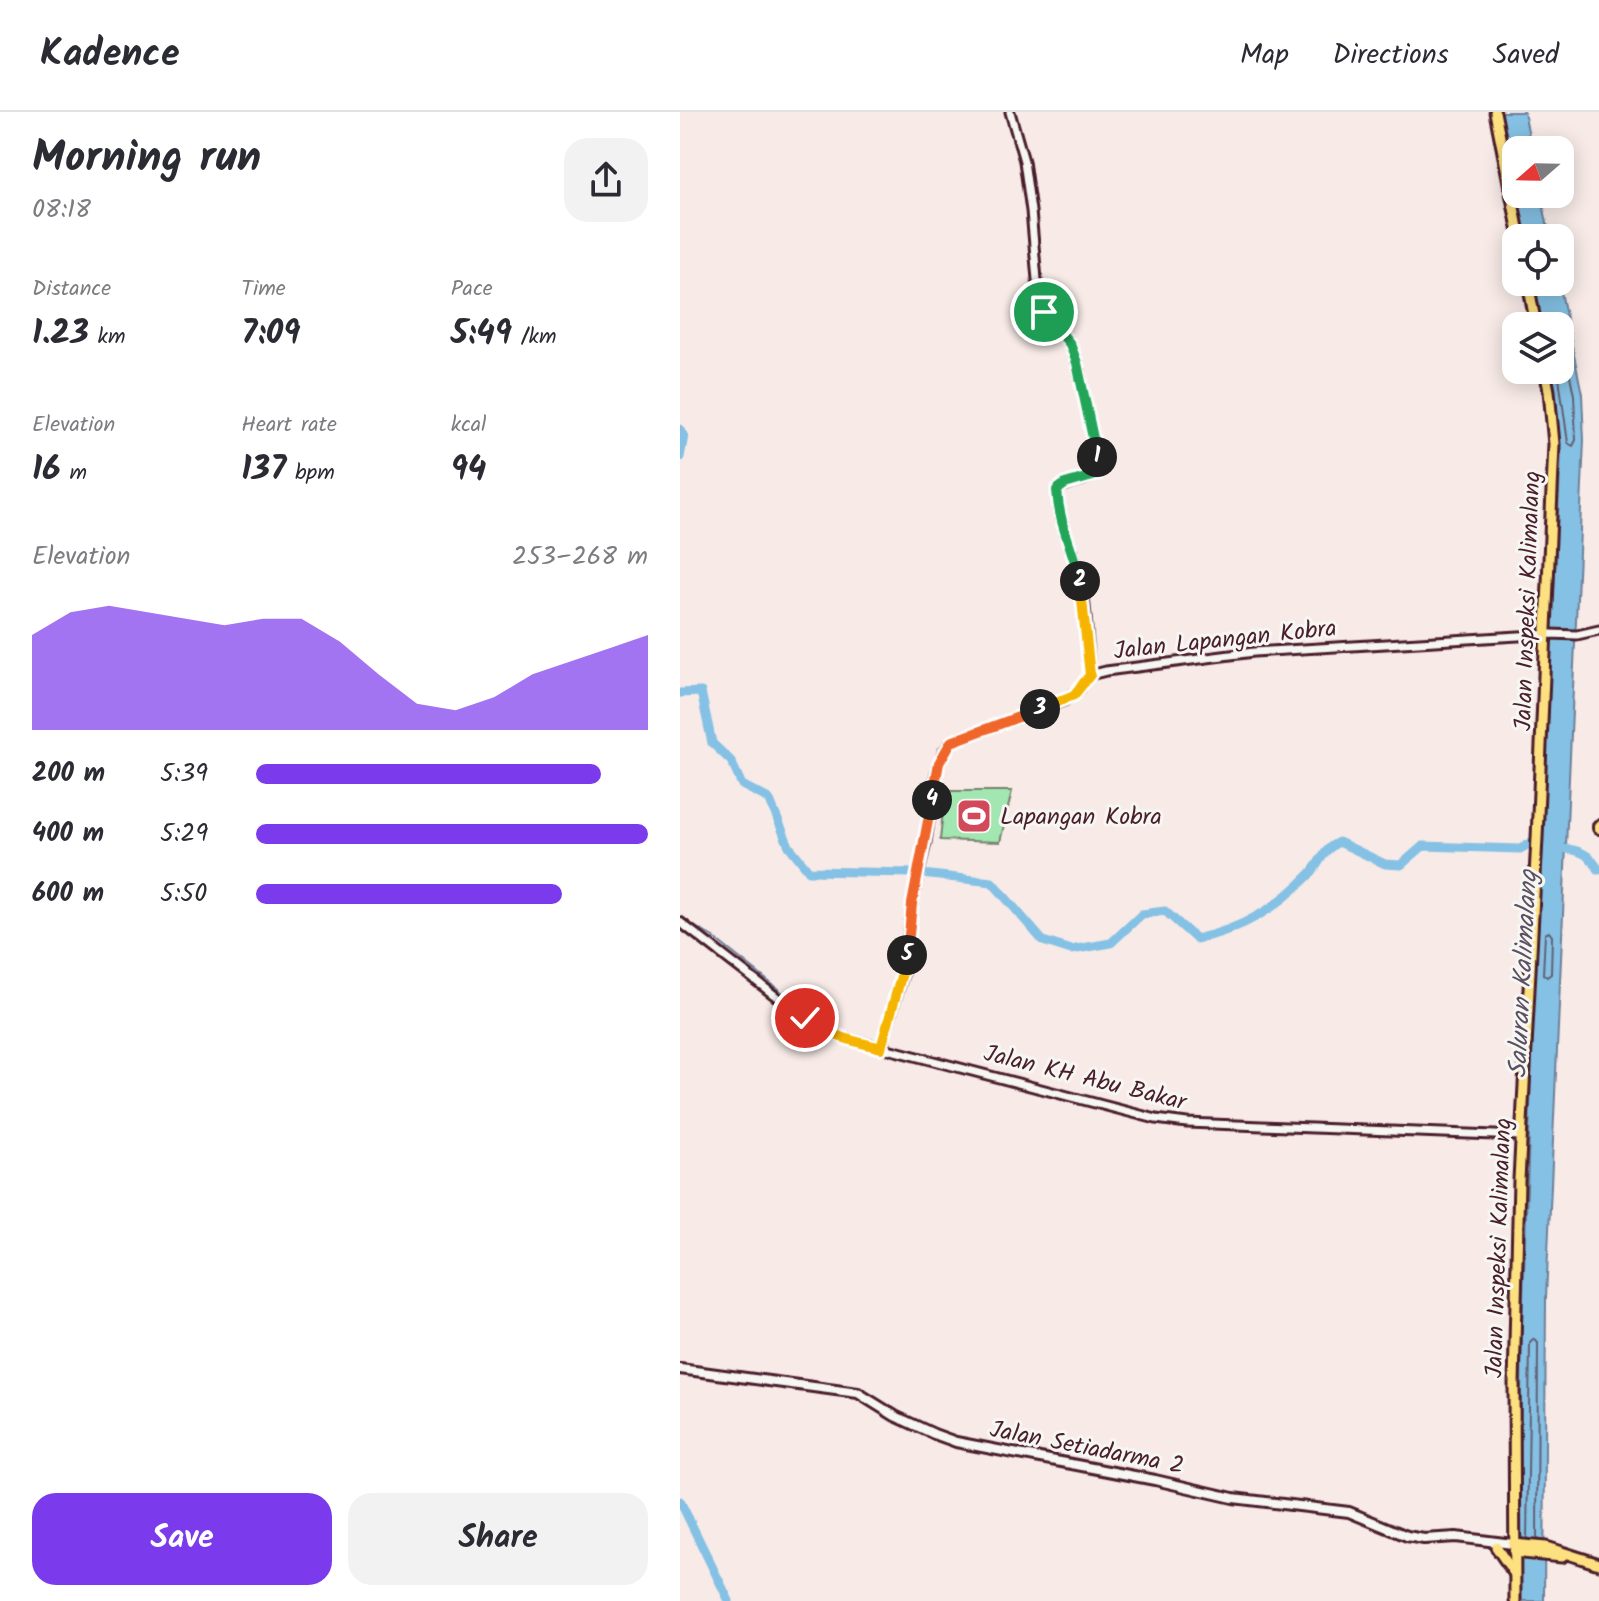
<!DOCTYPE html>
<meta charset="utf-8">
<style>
:root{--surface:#fff;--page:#f2f2f3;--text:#2b2b33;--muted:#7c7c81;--line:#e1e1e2;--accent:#7c3aed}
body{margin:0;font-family:Kalam,sans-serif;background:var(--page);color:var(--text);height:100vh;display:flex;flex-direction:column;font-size:30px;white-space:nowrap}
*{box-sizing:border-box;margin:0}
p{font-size:26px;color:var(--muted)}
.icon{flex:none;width:44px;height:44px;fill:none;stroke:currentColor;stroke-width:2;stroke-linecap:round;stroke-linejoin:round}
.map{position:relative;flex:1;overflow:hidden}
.details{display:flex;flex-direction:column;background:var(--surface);width:680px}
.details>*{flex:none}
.needle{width:52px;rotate:250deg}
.fabs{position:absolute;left:822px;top:24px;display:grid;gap:16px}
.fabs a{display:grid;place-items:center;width:72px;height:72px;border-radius:16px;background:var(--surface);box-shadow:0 4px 20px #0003;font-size:40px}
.pin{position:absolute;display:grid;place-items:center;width:68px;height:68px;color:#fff;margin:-34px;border:4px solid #fff;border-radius:50%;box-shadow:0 2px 8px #0007}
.km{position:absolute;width:40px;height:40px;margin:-20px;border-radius:50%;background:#222;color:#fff;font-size:22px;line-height:40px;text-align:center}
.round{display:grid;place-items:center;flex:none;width:84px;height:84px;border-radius:24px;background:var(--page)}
.summary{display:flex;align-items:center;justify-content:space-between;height:136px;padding:0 32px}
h1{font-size:44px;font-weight:800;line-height:60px}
.metrics{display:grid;grid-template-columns:repeat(3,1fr);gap:12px;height:136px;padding:8px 32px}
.metrics div{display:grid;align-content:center}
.metrics b{font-size:34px;font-weight:800}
.metrics small{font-size:22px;font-weight:400}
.metrics p{font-size:22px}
.chart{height:224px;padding:16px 32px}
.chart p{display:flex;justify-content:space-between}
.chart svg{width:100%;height:144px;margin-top:8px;fill:var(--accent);opacity:.7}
.cta{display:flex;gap:16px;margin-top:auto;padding:16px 32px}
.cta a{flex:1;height:92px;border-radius:24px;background:var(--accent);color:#fff;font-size:32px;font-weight:800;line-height:92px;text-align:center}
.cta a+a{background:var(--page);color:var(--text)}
ul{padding:0 32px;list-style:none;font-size:26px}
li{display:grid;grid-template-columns:128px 96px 1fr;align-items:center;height:60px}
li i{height:20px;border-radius:10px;background:var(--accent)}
header{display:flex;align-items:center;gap:48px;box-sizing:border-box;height:112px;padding:0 40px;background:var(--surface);border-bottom:2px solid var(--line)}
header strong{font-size:38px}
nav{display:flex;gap:44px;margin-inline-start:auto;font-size:28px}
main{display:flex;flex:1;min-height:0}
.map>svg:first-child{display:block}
.grass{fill:url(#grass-tufts);stroke:#76826e;stroke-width:2}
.pitch{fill:#a2e6b1;stroke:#76826e;stroke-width:2}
.water{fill:#85c1e4;stroke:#6d809a;stroke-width:2}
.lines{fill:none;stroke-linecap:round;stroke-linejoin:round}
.shore{stroke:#626075;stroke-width:2}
.stream{stroke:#6d809a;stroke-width:2}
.river{stroke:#85c1e4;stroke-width:9}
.tertiary-casing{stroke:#4a1f2b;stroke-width:13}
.secondary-casing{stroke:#4a1f2b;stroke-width:14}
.primary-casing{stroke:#4a1f2b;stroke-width:15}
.motorway-casing{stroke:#4a1f2b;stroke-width:16}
.tertiary{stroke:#f6f6f2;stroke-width:7}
.secondary{stroke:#f6f6f2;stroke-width:8}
.primary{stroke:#fde080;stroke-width:9}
.motorway{stroke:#fde080;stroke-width:10}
.split-1-casing{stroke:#fff;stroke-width:16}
.split-2-casing{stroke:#fff;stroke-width:16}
.split-3-casing{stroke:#fff;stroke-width:16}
.split-4-casing{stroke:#fff;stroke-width:16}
.split-5-casing{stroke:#fff;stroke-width:16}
.split-6-casing{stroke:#fff;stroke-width:16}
.split-1{stroke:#22a559;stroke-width:10}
.split-2{stroke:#22a559;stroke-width:10}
.split-3{stroke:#f5b400;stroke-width:10}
.split-4{stroke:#f0652b;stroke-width:10}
.split-5{stroke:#f0652b;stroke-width:10}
.split-6{stroke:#f5b400;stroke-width:10}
.labels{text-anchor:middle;stroke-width:6;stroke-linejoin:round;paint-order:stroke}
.street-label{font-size:24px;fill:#4a1f2b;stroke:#f6f6f2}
.poi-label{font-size:24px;fill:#4a1f2b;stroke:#f6f6f2;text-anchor:start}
.water-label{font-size:26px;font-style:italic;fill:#5c5062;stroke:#f6f6f2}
</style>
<header>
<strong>Kadence</strong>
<nav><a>Map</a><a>Directions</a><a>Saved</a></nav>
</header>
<main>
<section class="details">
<div class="summary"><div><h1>Morning run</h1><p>08:18</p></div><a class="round"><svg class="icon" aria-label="share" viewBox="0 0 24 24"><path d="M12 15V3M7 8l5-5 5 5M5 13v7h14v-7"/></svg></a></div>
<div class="metrics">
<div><p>Distance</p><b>1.23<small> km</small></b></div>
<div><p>Time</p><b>7:09</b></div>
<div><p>Pace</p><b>5:49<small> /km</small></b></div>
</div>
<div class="metrics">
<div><p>Elevation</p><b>16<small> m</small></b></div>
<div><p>Heart rate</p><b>137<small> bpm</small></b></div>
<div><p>kcal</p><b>94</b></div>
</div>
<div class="chart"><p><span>Elevation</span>253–268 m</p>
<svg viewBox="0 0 160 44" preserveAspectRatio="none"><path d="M0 44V15L10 8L20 6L30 8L40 10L50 12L60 10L70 10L80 17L90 27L100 36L110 38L120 34L130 27L140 23L150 19L160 15V44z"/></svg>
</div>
<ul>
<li><b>200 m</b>5:39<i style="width:88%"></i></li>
<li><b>400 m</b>5:29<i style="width:100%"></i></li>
<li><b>600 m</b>5:50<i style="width:78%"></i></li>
</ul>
<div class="cta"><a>Save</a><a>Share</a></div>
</section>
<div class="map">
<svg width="919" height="1489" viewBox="0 0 919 1489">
<defs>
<pattern id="grass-tufts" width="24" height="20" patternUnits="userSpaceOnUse" patternTransform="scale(2)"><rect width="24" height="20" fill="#a2e6b1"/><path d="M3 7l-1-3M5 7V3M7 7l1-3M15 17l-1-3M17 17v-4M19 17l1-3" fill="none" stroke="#8dc598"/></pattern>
</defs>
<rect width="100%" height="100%" fill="#f7eae7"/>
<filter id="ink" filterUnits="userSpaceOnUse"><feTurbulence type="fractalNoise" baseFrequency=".0125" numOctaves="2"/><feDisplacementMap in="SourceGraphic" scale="16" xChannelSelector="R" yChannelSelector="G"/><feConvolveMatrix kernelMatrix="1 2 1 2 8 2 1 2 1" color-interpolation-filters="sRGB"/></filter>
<g filter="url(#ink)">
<path class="grass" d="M865,258H870L881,340L848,1025L838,1433L834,1461L812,1429L833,1432L841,1035L846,1024L842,1010L874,332Z"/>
<path class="pitch" d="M265,679H332L320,730L260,728Z"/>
<g class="water">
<path d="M821,0H844L852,38H836V75Z"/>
<path d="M837,82H861L870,126H845Z"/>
<path d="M854,170H879L902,282L904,328L866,1186L864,1489H838L842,1214L856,830L881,340L870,258H880V214H862Z"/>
</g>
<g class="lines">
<g class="shore">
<path d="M878,258L888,331L893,334L896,328L894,283L880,215"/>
<path d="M869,820L872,824L871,862L867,865L863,862L865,822Z"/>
<path d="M847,1427L850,1231L854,1227L858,1231L857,1428"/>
</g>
<path class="stream" d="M0,806L33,825L143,913L159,921L198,929"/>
<g class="river">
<path d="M0,317L4,324L0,345"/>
<path d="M0,581L21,580L32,631L51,649L62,673L89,687L109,734L129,759L234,761"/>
<path d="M887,737C904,739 910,744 919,758"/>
<path d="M242,762L312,770L363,829L391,838L431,831L462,802L485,799L516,827C563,817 597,796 630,762C641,750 644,736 659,730L705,752L721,753L743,734L840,737L851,731"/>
<path d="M0,1389L49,1489"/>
</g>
<defs>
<g id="tertiary">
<path d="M330,0L344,49L351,99L358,179L364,200L390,232L397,251L419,354L418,361C406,370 389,369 377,378C379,404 386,426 396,450C406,472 408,536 410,563"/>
<path d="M0,810L138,917L154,923L476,1007L507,1011L841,1024"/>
<path d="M201,936L223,863L232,792L246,730L256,661L264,639L271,630L384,589L400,577L410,563L426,559L574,540L871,522L897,523L919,518"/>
</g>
<path id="secondary" d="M0,1257L178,1281L215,1304L254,1322L276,1330L475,1368L553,1386L669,1400L727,1424L744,1427L776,1425L833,1432"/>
<g id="primary">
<path d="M815,0L840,126"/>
<path d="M848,170L856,214"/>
<path d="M833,1432L866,1435L919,1452"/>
<path d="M816,1435L834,1461"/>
<path d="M834,1440L882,1445"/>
<path d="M835,1489L834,1272L839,1068L857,726L874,332L869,279L865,258"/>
</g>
<path id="motorway" d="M919,714V716"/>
</defs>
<use href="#tertiary" class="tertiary-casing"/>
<use href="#secondary" class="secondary-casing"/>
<use href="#primary" class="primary-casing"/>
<use href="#motorway" class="motorway-casing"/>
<use href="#tertiary" class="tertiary"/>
<use href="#secondary" class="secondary"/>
<use href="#primary" class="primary"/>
<use href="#motorway" class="motorway"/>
</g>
</g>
<g class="lines" filter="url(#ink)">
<defs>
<path id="split-1" d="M364,200L390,232L397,251L417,345"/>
<path id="split-2" d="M400,469C393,436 379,414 377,378L385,372L416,363L417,345"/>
<path id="split-3" d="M360,597L394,583L410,563L400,469"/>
<path id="split-4" d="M252,688L259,651L271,630L360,597"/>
<path id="split-5" d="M227,843L232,792L252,688"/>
<path id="split-6" d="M125,906C148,924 174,929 201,936L227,843"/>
</defs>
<use href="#split-1" class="split-1-casing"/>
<use href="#split-2" class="split-2-casing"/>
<use href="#split-3" class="split-3-casing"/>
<use href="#split-4" class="split-4-casing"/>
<use href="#split-5" class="split-5-casing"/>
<use href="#split-6" class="split-6-casing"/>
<use href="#split-1" class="split-1"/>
<use href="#split-2" class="split-2"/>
<use href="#split-3" class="split-3"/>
<use href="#split-4" class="split-4"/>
<use href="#split-5" class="split-5"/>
<use href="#split-6" class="split-6"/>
</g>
<defs>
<symbol id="stadium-square" viewBox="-11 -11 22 22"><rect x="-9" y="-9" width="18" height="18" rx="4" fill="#d1495b" stroke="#f6f6f2"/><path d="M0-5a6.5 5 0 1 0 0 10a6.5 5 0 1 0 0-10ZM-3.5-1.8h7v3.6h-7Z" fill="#fff"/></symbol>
</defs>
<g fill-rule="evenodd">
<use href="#stadium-square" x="274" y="684" width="40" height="40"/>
</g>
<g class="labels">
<g class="street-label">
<text transform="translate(847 489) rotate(-88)" y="8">Jalan Inspeksi Kalimalang</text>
<text transform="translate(545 527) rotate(-6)" y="8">Jalan Lapangan Kobra</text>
<text transform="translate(405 965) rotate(14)" y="8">Jalan KH Abu Bakar</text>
<text transform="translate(818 1136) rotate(-88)" y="8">Jalan Inspeksi Kalimalang</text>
<text transform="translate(407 1335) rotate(11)" y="8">Jalan Setiadarma 2</text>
</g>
<g class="poi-label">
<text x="320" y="712">Lapangan Kobra</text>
</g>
<g class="water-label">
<text transform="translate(842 862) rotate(-87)" y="9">Saluran Kalimalang</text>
</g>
</g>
</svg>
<div class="fabs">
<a><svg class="needle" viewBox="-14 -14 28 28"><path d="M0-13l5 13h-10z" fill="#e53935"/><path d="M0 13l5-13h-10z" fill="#7c7c81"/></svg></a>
<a><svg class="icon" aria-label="locate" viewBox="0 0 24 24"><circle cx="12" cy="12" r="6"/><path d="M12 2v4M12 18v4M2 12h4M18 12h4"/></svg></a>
<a><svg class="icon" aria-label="layers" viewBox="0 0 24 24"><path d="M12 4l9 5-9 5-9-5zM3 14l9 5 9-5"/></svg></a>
</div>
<div class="pin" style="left:364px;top:200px;background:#1e9e55"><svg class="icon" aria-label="arrive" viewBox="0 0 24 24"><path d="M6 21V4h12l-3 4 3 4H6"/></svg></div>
<div class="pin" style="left:125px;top:906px;background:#d93025"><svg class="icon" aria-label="check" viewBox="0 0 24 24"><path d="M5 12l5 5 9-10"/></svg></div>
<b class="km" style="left:417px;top:345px">1</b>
<b class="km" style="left:400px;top:469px">2</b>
<b class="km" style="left:360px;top:597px">3</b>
<b class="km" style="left:252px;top:688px">4</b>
<b class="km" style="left:227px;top:843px">5</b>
</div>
</main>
